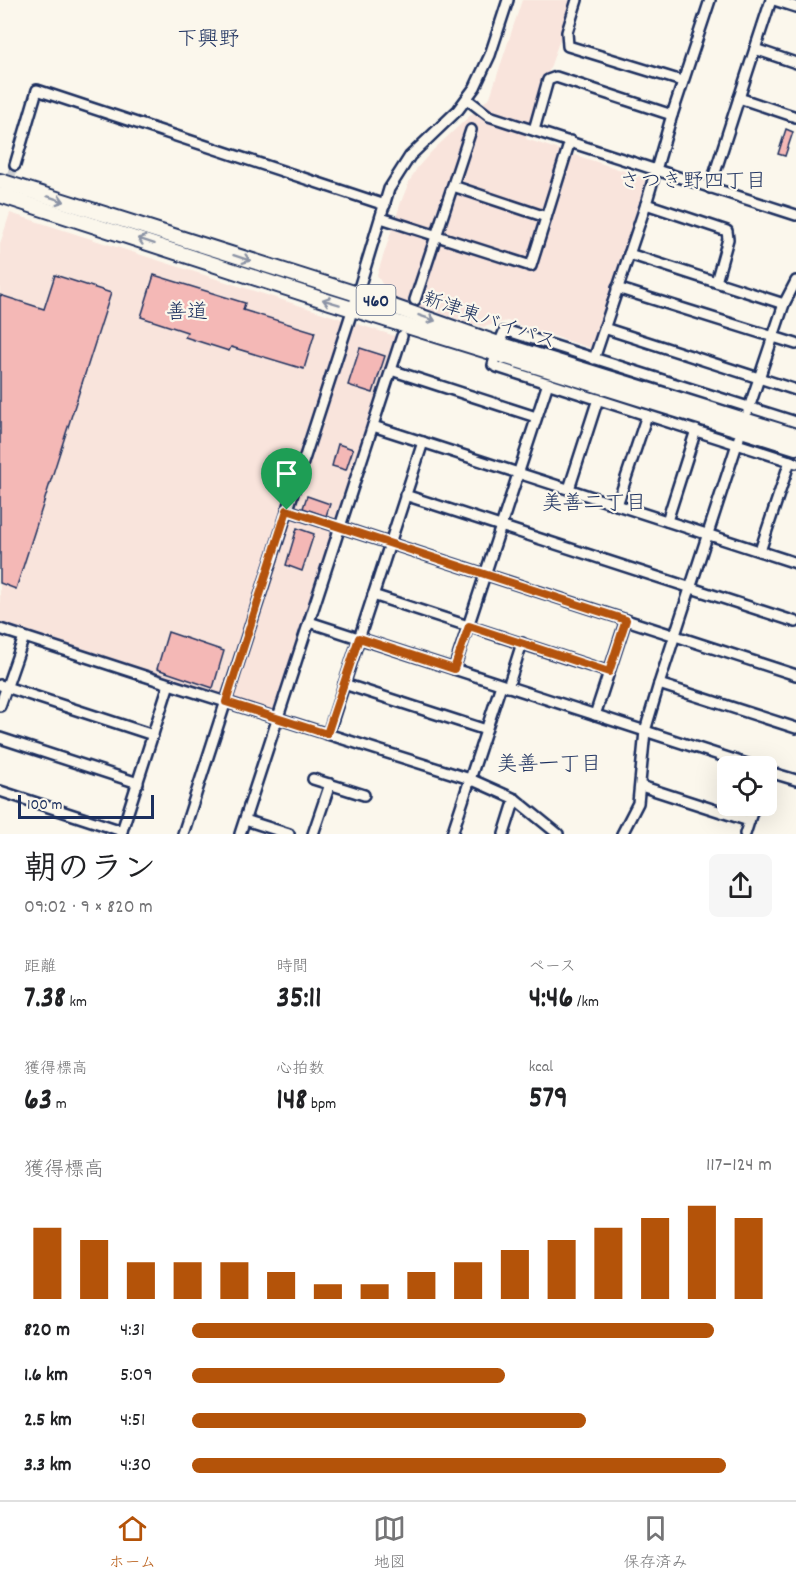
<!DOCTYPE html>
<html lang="ja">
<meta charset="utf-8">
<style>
:root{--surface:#fff;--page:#f6f6f6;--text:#202124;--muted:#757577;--line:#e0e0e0;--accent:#b45309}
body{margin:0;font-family:Dekko,"Klee One",sans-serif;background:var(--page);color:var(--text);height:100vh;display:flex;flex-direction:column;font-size:22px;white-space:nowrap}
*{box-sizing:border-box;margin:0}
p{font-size:20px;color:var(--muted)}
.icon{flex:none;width:33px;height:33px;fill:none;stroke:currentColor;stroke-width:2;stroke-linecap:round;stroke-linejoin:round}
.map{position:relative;height:834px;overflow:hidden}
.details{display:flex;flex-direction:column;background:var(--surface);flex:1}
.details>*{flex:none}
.fabs{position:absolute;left:717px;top:756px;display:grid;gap:12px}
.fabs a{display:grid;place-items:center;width:60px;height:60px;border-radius:9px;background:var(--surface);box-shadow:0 6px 24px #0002;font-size:30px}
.scale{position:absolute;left:18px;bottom:15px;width:136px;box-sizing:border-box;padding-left:6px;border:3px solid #1b2f5e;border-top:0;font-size:16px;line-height:21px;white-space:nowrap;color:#1b2f5e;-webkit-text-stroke:4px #fbf7ec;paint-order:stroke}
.pin{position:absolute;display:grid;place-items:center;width:51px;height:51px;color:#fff;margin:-62px -26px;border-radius:50% 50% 50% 0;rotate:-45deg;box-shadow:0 0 6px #0007}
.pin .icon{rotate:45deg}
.round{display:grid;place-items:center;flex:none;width:63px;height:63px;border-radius:9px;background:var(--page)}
.overview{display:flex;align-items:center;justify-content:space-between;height:102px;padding:0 24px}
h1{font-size:33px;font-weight:700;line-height:45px}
.figures{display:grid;grid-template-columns:repeat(3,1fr);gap:9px;height:102px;padding:6px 24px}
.figures div{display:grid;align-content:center}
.figures b{font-size:30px;font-weight:700}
.figures small{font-size:16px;font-weight:400}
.figures p{font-size:16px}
.chart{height:168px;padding:12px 24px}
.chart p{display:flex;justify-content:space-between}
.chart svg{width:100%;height:108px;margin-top:6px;stroke:var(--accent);stroke-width:6}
ul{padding:0 24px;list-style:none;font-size:20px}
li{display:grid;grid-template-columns:96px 72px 1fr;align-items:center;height:45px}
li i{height:15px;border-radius:8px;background:var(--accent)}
.dock{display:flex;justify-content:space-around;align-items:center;height:84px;border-top:2px solid var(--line);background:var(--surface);font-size:16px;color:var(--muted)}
.dock a{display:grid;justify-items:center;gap:3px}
.dock .selected{color:var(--accent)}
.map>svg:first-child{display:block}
.built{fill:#f9e4dc}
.building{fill:#f4b8b6;stroke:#1b2f5e;stroke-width:1.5}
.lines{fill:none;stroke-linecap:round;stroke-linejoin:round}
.minor-tunnel{stroke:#cecfd0;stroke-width:9;stroke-dasharray:9 4.5;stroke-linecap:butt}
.minor-casing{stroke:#1b2f5e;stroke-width:14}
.highway-casing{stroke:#1b2f5e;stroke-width:18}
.minor{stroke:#fbf7ec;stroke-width:9}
.highway{stroke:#fbf7ec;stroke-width:14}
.oneway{stroke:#8b93a5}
.route-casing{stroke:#fff;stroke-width:12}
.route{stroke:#b45309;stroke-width:8}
.labels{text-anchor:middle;stroke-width:4.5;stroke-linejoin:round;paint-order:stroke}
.shield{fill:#fbf7ec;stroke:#5e6b89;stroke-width:1.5}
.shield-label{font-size:18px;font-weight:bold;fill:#1b2f5e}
.street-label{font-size:20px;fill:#1b2f5e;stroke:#fbf7ec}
.neighbourhood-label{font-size:21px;fill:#1b2f5e;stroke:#fbf7ec}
</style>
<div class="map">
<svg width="796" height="834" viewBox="0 0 796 834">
<rect width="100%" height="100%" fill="#fbf7ec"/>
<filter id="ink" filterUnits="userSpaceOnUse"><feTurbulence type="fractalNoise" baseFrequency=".0167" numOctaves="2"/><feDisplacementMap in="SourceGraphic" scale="12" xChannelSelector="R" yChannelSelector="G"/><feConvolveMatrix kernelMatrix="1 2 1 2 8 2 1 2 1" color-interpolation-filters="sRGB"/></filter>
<g filter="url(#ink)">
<g class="built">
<path d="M522,0H573L526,139L646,178L648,180L594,346L590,348L507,321L483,327L390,298L377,275L401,202L409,182L417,168L432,151L490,97Z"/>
<path d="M10,213L398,337L276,712L0,622V244Z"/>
</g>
<g class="building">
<path d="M786,129L793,132L785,156L778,154Z"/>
<path d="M55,275L111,293L16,589L0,583V295L44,309Z"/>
<path d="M154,275L245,303L243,310L315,332L304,369L231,347L229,351L185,337L187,332L141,317Z"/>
<path d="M360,348L385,356L373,393L348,385Z"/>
<path d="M338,444L353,449L346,470L332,466Z"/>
<path d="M307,496L330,504L326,516L303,508Z"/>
<path d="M297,528L314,534L302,571L286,565Z"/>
<path d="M168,632L224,651L213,688L157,669Z"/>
</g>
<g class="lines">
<path class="minor-tunnel" d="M0,204L15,165"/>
<defs>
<g id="minor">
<path d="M577,0L567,32L568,46L682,81"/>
<path d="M774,0L796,7"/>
<path d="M755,49L796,63"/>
<path d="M739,98L771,0"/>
<path d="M467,99L489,116L796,215"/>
<path d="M534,130L548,80L556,77L672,115"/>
<path d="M15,165L37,90L385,205"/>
<path d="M453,186L546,217"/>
<path d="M710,188L739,98L796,117"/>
<path d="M646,204L727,231L728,239L716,282"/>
<path d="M381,218L531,266L570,141"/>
<path d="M629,254L784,304"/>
<path d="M617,288L796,344"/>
<path d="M415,300L471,130"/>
<path d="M604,328L796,390"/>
<path d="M499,344L504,332H511L796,422"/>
<path d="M496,354L493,365L497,367L796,463"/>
<path d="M594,359L646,204L672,115L710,0"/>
<path d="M391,370L536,417"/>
<path d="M748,411L784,304L796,281"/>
<path d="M373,426L796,563"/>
<path d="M569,489L598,399"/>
<path d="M405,495L796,622"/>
<path d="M617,505L647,415"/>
<path d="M287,510L796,675"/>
<path d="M667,521L696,430"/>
<path d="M760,551L790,461"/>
<path d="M373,595L609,672"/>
<path d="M309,622L753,766"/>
<path d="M0,629L169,684L470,779L515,799L558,834"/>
<path d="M454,669L548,383"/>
<path d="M344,684L486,730"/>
<path d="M659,684L796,728"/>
<path d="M0,685L153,735"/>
<path d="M508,687L522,643"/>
<path d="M0,706L24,637"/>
<path d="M595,715L626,620"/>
<path d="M328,734L423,442"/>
<path d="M0,738L138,783"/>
<path d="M766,771L796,780"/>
<path d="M313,779L364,795"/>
<path d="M641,786L749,821"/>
<path d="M0,791L122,831"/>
<path d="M245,820L289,834"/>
<path d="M121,834L169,684"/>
<path d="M183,834L353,308L389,189L410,156L458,110L475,87L490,55L508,0"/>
<path d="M240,834L402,336"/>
<path d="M313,834L330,784"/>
<path d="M452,834L501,685"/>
<path d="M504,834L515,799"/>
<path d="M622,834L638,803L645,731L659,684L739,438"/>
<path d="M745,834L754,806"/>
</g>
<g id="highway">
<path d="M0,181L357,294L499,344L796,436"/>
<path d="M0,195L330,302L796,447"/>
</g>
</defs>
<use href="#minor" class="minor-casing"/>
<use href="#highway" class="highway-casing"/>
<use href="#minor" class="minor"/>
<use href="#highway" class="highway"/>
</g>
<defs><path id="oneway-shaft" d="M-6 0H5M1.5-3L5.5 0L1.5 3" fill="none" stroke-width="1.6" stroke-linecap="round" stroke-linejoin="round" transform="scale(1.5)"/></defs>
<g class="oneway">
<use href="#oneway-shaft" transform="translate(56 199) rotate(18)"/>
<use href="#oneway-shaft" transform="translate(146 241) rotate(-162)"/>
<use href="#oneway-shaft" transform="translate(242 258) rotate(18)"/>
<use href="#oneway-shaft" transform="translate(331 302) rotate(-163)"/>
<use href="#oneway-shaft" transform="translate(427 318) rotate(19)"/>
</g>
</g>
<g class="lines" filter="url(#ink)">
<defs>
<path id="route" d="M287,510L626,620L609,672L469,626L454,669L359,638L327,734L226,702Z"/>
</defs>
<use href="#route" class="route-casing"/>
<use href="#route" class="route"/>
</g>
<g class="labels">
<rect class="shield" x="356.5" y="285" width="39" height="30" rx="4.5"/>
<g class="shield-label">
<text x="376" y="306">460</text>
</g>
<g class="street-label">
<text transform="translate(490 319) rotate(19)" y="7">新津東バイパス</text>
</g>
<g class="neighbourhood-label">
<text x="208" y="45">下興野</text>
<text x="693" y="187">さつき野四丁目</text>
<text x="187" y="318">善道</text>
<text x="594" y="509">美善二丁目</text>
<text x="549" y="770">美善一丁目</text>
</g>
</g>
</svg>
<div class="fabs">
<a><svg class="icon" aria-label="locate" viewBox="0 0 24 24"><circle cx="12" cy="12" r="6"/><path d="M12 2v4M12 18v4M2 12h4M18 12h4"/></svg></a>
</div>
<div class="scale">100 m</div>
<div class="pin" style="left:287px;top:510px;background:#1e9e55"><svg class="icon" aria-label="arrive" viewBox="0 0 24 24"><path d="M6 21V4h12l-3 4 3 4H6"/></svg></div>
</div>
<section class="details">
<div class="overview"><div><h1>朝のラン</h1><p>09:02 · 9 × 820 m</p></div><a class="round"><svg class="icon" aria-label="share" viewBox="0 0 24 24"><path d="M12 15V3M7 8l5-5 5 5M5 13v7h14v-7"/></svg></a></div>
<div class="figures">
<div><p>距離</p><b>7.38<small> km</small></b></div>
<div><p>時間</p><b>35:11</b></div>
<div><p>ペース</p><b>4:46<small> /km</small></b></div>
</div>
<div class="figures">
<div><p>獲得標高</p><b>63<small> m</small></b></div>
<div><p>心拍数</p><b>148<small> bpm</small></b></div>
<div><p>kcal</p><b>579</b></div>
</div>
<div class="chart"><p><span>獲得標高</span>117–124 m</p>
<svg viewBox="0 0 160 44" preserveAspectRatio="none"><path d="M5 44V15M15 44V20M25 44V29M35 44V29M45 44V29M55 44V33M65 44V38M75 44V38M85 44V33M95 44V29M105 44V24M115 44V20M125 44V15M135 44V11M145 44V6M155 44V11"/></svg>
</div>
<ul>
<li><b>820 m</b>4:31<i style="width:90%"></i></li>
<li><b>1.6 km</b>5:09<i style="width:54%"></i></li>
<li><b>2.5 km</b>4:51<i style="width:68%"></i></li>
<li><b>3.3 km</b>4:30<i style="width:92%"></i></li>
</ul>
</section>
<nav class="dock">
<a class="selected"><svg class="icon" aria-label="home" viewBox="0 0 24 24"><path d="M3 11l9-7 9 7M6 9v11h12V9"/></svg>ホーム</a>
<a><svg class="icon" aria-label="map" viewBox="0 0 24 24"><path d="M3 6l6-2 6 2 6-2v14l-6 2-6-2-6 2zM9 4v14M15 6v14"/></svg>地図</a>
<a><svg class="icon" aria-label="saved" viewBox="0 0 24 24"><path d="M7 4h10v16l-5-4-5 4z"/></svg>保存済み</a>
</nav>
